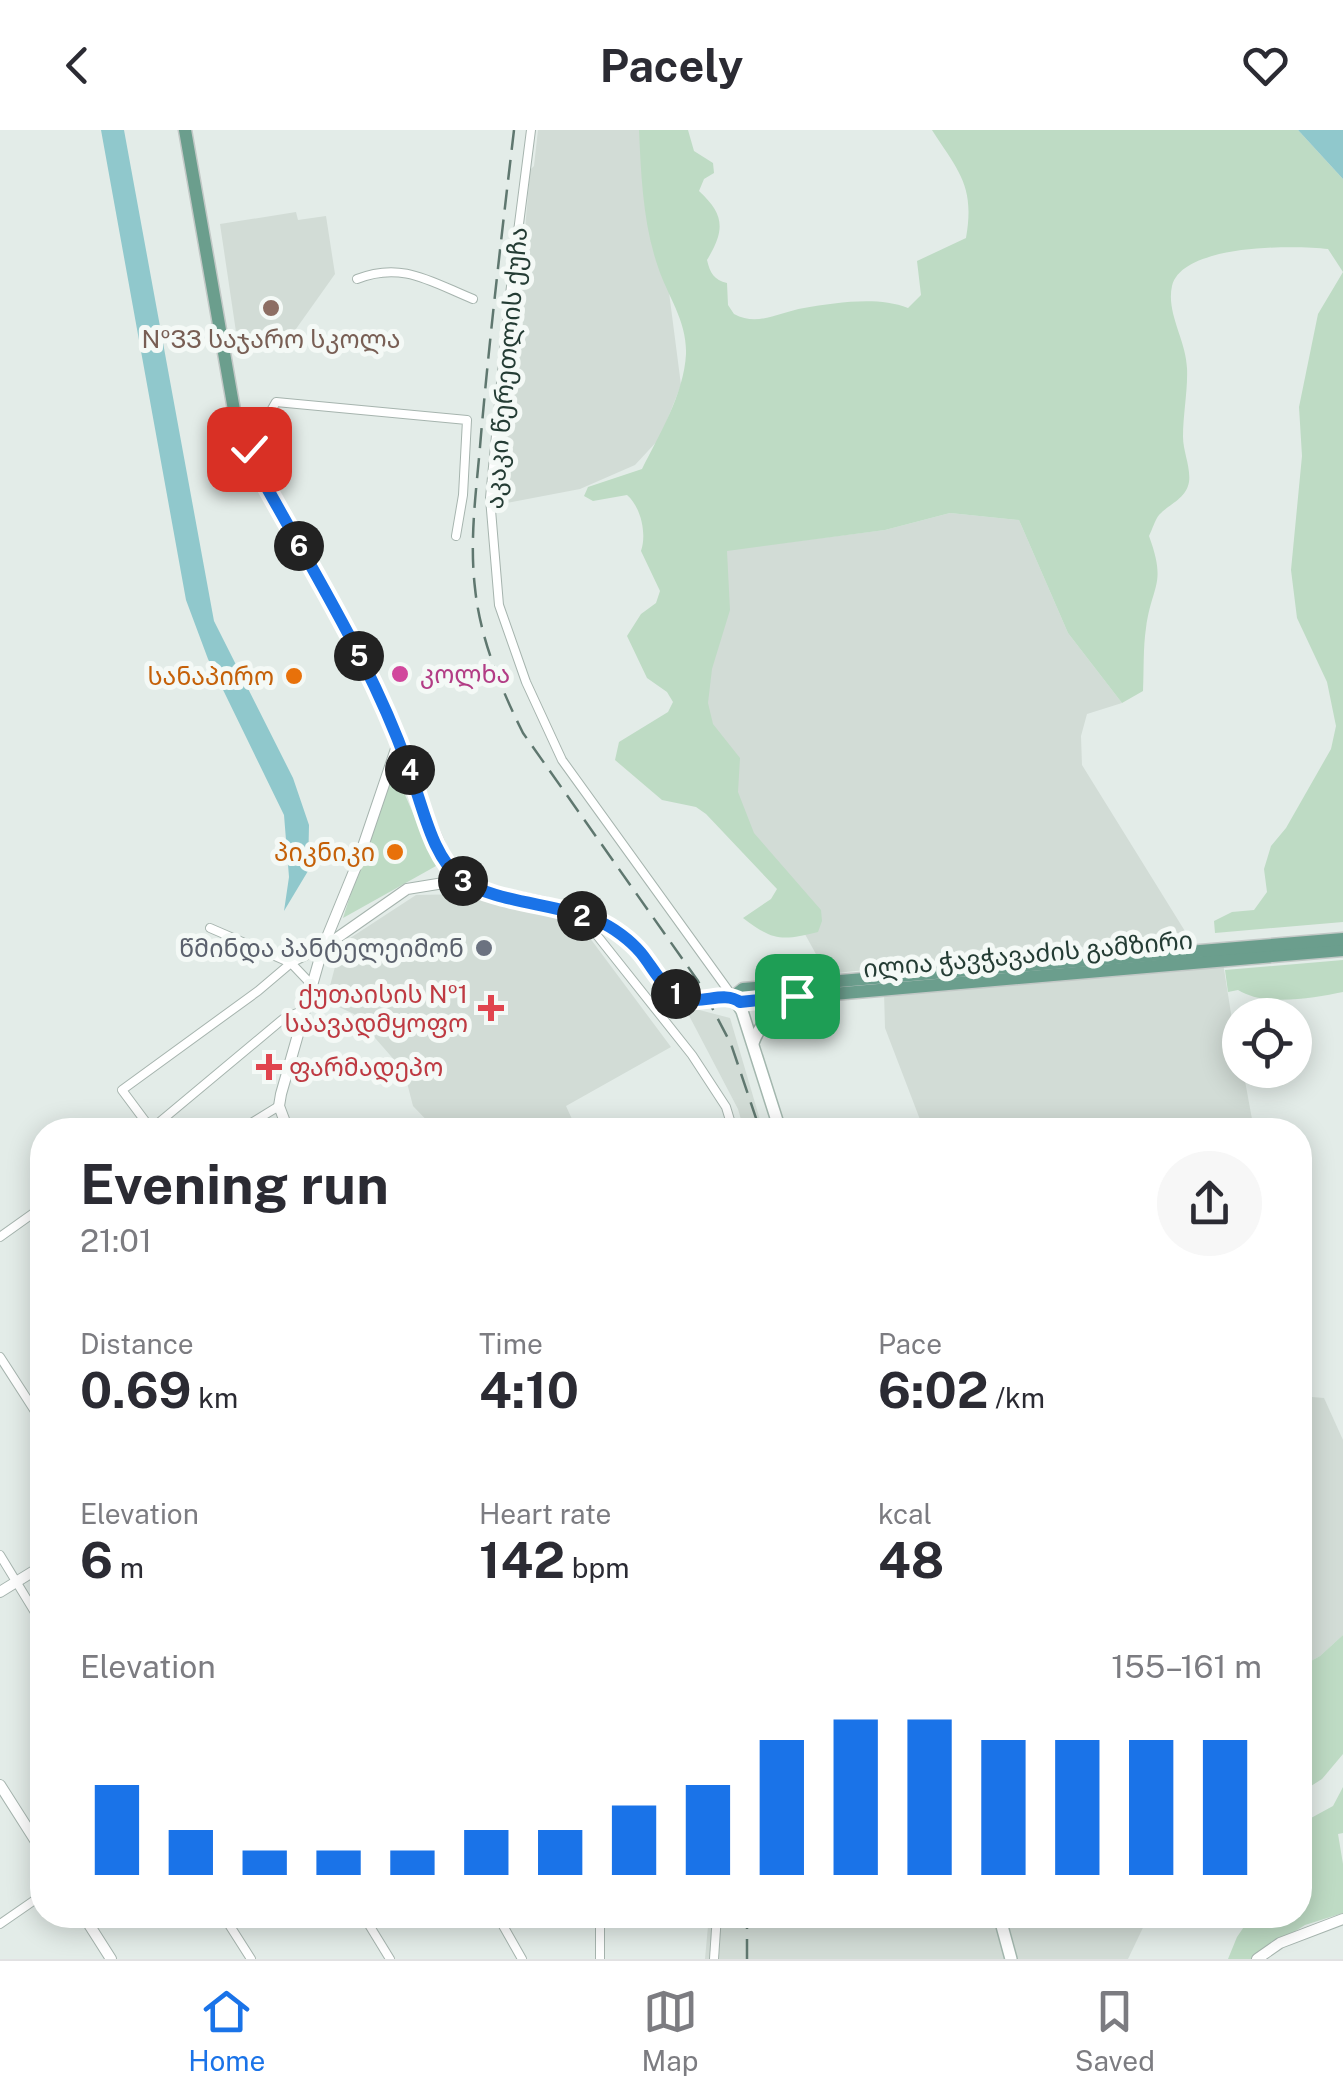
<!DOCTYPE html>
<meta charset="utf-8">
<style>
:root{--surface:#fff;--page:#f7f7f7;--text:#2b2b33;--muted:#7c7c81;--line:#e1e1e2;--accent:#1a73e8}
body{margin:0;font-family:"Public Sans","Noto Sans Georgian",sans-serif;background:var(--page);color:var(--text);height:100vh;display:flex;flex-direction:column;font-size:38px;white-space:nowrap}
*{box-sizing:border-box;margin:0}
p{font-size:32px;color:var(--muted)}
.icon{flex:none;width:55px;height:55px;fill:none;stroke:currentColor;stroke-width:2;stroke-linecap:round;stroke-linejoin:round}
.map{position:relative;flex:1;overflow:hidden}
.sheet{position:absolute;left:30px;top:988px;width:1282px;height:810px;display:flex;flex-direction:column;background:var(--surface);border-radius:40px;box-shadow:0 5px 25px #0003}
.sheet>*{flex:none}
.tools{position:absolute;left:1222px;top:868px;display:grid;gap:20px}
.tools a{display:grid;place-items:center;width:90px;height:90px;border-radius:50%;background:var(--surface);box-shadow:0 5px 25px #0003;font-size:50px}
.pin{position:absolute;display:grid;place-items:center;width:85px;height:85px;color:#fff;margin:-42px;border-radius:20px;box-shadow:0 5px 15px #0006}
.km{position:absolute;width:50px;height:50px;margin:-25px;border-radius:50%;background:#222;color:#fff;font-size:28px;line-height:50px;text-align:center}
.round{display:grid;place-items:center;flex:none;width:105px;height:105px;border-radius:52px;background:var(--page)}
.headline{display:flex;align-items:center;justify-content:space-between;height:170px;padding:0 50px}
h1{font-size:55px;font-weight:700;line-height:75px}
.stats{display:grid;grid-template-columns:repeat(3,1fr);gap:15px;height:170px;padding:10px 50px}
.stats div{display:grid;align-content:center}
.stats b{font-size:50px;font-weight:700}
.stats small{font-size:28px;font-weight:400}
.stats p{font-size:28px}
.chart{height:280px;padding:20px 50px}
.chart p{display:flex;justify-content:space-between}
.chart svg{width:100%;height:180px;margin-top:10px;stroke:var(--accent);stroke-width:6}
header{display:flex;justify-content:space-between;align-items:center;height:130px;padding:0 50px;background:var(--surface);font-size:45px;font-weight:700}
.tabs{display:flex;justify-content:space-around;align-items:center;height:140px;border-top:2px solid var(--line);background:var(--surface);font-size:28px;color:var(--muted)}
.tabs a{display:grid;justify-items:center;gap:5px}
.tabs .on{color:var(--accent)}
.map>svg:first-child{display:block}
.built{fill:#d2dcd6}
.green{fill:#bedbc4}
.water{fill:#90c8cc}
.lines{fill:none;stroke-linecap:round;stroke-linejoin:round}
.minor-casing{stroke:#a6b4ae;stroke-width:10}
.tertiary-casing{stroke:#a6b4ae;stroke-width:12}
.secondary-casing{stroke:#a3b7ae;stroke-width:14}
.primary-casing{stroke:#c2c8c6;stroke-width:15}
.minor{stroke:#fff;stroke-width:8}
.tertiary{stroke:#fff;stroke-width:10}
.secondary{stroke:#fff;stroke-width:11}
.primary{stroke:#6b9e8d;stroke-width:12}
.rail{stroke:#5f776f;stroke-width:2.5;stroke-dasharray:20 10;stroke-linecap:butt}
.route-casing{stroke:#fff;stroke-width:20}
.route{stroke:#1a73e8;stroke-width:12}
.education-dot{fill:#8d6e63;stroke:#f4f9f6;stroke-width:4}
.hotel-dot{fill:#d1479c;stroke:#f4f9f6;stroke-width:4}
.food-dot{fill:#e8710a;stroke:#f4f9f6;stroke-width:4}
.worship-dot{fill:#6b7280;stroke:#f4f9f6;stroke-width:4}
.health-dot{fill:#e0444e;stroke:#f4f9f6;stroke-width:4}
.labels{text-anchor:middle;stroke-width:10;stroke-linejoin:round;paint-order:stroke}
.education-label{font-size:25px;fill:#785e54;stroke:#f4f9f6}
.street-label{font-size:25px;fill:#243c34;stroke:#f4f9f6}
.hotel-label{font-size:25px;fill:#b23c85;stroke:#f4f9f6;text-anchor:start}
.food-label{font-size:25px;fill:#c56008;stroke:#f4f9f6;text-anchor:end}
.worship-label{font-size:25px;fill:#5b616d;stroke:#f4f9f6;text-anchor:end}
.health-label{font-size:25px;fill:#be3a42;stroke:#f4f9f6;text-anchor:end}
</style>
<header><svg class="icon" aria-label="back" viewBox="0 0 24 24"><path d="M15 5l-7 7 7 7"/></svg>Pacely<svg class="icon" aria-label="heart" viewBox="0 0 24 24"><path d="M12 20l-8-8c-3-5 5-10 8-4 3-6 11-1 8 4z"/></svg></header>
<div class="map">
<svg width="1343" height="1829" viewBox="0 0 1343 1829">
<rect width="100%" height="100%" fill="#e3ece8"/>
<g class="built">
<path d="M538,0H648L681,255L660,308L635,335L580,359L502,374L530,40L534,36Z"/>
<path d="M296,82L298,90L326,86L335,144L286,213L239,222L220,94Z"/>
<path d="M950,383L1019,390L1068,503L1122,573L1087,584L1081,606L1082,635L1188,806L827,844L780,759L689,573L726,420L885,400Z"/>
<path d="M470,764L578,792L671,917L566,976L577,1000H436L413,976L404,941L354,884L326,871L341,814L416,765Z"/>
<path d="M1223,833L1240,940H1243L1254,1000H924L885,898L884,862Z"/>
<path d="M684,876L730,888L763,1000H744L738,979Z"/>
<path d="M1300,1266L1324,1268L1343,1310V1505L1320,1526L1300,1537Z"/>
<path d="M709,1785H1149L1128,1829H705Z"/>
</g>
<g class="green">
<path d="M639,0H688L694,21L713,33L714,43L704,49L699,61C725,85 725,100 707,130C710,143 714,150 727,153L728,175L734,184C758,197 779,182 804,178C836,173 877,166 908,178L921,165L917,131L966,108C975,56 959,42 932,0H1298L1343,49V142L1328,119C1294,115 1182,114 1172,156C1166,183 1186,210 1187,238C1188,260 1183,284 1183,307C1183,321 1191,338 1189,352C1186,369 1169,374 1159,385C1155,390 1152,400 1149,406C1167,455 1152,454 1146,498C1143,518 1144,540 1143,561L1122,573L1068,503L1019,390L950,383L885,400L727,421L730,480L712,539L708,573L713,594L740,628L738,662L754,703L821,780L822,791L818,802C782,811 773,811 743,788L771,769L777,759L706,684L696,677L662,670L615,630L619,612L668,582L673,572L667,562L647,548L627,506L641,484L656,473L660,461L641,421C647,404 641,377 627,365L593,371L584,366L588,357L642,339C659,305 684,264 686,224C687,191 668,167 658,137C643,94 641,45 639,0Z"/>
<path d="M1343,142V792L1215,803L1214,791L1232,782L1254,780L1267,762L1264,739L1271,716L1286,698L1331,619L1336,596L1327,552L1297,488L1291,440L1302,326L1299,277L1318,184Z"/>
<path d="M392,635L436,736L343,788Z"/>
<path d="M1343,830V862C1313,868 1265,877 1238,860L1228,862L1225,840Z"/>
<path d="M1343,1505V1624L1322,1649L1300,1663V1537L1320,1526Z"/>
<path d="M1343,1657V1703L1338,1704L1343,1734V1783L1305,1795L1251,1829H1228L1237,1807L1252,1785H1300V1694L1333,1676Z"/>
</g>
<g class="water">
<path d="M101,0H124L214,491L293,648L309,695L308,741L284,781L289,747L284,685L208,529L186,470Z"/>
<path d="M1298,0H1343V49Z"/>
</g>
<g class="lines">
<defs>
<g id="minor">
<path d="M531,0L508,180L490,368L499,475L526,552L562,630L733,867"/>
<path d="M357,149C402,131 431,152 473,169"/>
<path d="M249,319L276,272L467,290L463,365L456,406"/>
<path d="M584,789L692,925L726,977L733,1000"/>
<path d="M210,798L291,833L323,817"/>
<path d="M151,999L122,960L258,861L291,833L311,854"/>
<path d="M150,1000L283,889L304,880"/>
<path d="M240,1000L279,976"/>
<path d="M0,1107L42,1077"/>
<path d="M0,1227L42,1292"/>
<path d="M0,1425L42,1494"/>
<path d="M223,1785L251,1829"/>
<path d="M363,1785L390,1829"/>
<path d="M497,1785L522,1829"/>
<path d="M600,1785V1829"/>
<path d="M0,1794L42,1765"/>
<path d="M714,1829L717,1785"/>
</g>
<g id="tertiary">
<path d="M324,817L407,759L462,750"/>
<path d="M288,1000L279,976L281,964L323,817L357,734L399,610"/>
<path d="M0,1462L42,1436"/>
<path d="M0,1655L42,1721"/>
<path d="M83,1785L111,1829"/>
<path d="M1257,1829L1280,1813L1343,1789"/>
</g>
<g id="secondary">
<path d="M733,867L742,881L780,1000"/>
<path d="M753,913C761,890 777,881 797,867"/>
<path d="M999,1785L1011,1829"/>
</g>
<g id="primary">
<path d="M185,0L234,280L261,347L365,537L399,609L423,679L448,737L462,750L483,761L542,773L600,792L636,817L665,856L685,869L733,867L740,872L1343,820"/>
<path d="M733,867L743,859L1343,809"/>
</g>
</defs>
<use href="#minor" class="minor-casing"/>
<use href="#tertiary" class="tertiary-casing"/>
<use href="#secondary" class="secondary-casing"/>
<use href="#primary" class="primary-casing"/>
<use href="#minor" class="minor"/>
<use href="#tertiary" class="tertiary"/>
<use href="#secondary" class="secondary"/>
<use href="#primary" class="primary"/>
<g class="rail">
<path d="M514,0C502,102 490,203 481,305C477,356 469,407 475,458C480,508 501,559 523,603L698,851L731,914L760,1000"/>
<path d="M747,1829V1785"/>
</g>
</g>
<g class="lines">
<defs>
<path id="route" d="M249,319L261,347C316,447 379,546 414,654C425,685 434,728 461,749C493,773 557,773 598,791C613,797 631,811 641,823C654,839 662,858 681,867C701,876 723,860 740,872L797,866"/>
</defs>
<use href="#route" class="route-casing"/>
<use href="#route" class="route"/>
</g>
<circle class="education-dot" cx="271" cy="178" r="10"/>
<circle class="hotel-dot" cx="400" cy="544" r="10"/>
<g class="food-dot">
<circle cx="294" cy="546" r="10"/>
<circle cx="395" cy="722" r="10"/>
</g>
<circle class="worship-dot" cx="484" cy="818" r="10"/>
<g class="health-dot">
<path d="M486 863h10v10h10v10h-10v10h-10v-10h-10v-10h10z"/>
<path d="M264 922h10v10h10v10h-10v10h-10v-10h-10v-10h10z"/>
</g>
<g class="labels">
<g class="education-label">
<text x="271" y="218">№33 საჯარო სკოლა</text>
</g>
<g class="street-label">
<text transform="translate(506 238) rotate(-85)" y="9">აკაკი წერეთლის ქუჩა</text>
<text transform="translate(1028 824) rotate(-5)" y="9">ილია ჭავჭავაძის გამზირი</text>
</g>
<g class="hotel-label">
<text x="420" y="553">კოლხა</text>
</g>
<g class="food-label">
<text x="274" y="555">სანაპირო</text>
<text x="375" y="731">პიკნიკი</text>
</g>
<g class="worship-label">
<text x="464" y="827">წმინდა პანტელეიმონ</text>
</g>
<g class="health-label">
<text x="468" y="873">ქუთაისის №1<tspan x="468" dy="29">საავადმყოფო</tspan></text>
<text x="289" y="946" text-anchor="start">ფარმადეპო</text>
</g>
</g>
</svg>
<div class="tools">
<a><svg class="icon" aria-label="locate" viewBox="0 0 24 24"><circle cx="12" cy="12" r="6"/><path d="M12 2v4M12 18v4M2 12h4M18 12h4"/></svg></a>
</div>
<div class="pin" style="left:797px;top:866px;background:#1e9e55"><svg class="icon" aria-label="arrive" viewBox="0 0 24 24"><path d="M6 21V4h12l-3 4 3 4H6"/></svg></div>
<div class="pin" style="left:249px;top:319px;background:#d93025"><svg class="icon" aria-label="check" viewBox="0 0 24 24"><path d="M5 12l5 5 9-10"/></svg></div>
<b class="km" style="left:676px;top:864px">1</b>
<b class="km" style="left:582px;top:786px">2</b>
<b class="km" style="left:463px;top:751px">3</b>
<b class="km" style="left:410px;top:640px">4</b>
<b class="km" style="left:359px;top:526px">5</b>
<b class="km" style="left:299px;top:416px">6</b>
<section class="sheet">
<div class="headline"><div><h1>Evening run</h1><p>21:01</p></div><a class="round"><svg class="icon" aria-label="share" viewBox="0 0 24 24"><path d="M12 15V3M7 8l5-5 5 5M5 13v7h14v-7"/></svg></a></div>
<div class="stats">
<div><p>Distance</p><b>0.69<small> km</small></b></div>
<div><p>Time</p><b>4:10</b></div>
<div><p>Pace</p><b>6:02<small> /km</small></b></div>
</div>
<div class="stats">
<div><p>Elevation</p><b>6<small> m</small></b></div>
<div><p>Heart rate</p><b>142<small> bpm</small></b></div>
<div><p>kcal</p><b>48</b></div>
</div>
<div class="chart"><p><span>Elevation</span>155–161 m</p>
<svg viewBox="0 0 160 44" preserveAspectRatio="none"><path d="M5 44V22M15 44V33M25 44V38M35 44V38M45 44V38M55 44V33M65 44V33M75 44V27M85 44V22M95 44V11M105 44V6M115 44V6M125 44V11M135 44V11M145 44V11M155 44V11"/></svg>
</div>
</section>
</div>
<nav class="tabs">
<a class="on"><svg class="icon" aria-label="home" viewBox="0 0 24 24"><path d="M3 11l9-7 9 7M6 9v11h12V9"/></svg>Home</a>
<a><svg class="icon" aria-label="map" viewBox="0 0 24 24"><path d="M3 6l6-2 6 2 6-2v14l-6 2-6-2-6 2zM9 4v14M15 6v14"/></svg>Map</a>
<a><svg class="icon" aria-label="saved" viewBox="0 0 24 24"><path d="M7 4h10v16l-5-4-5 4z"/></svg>Saved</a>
</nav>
